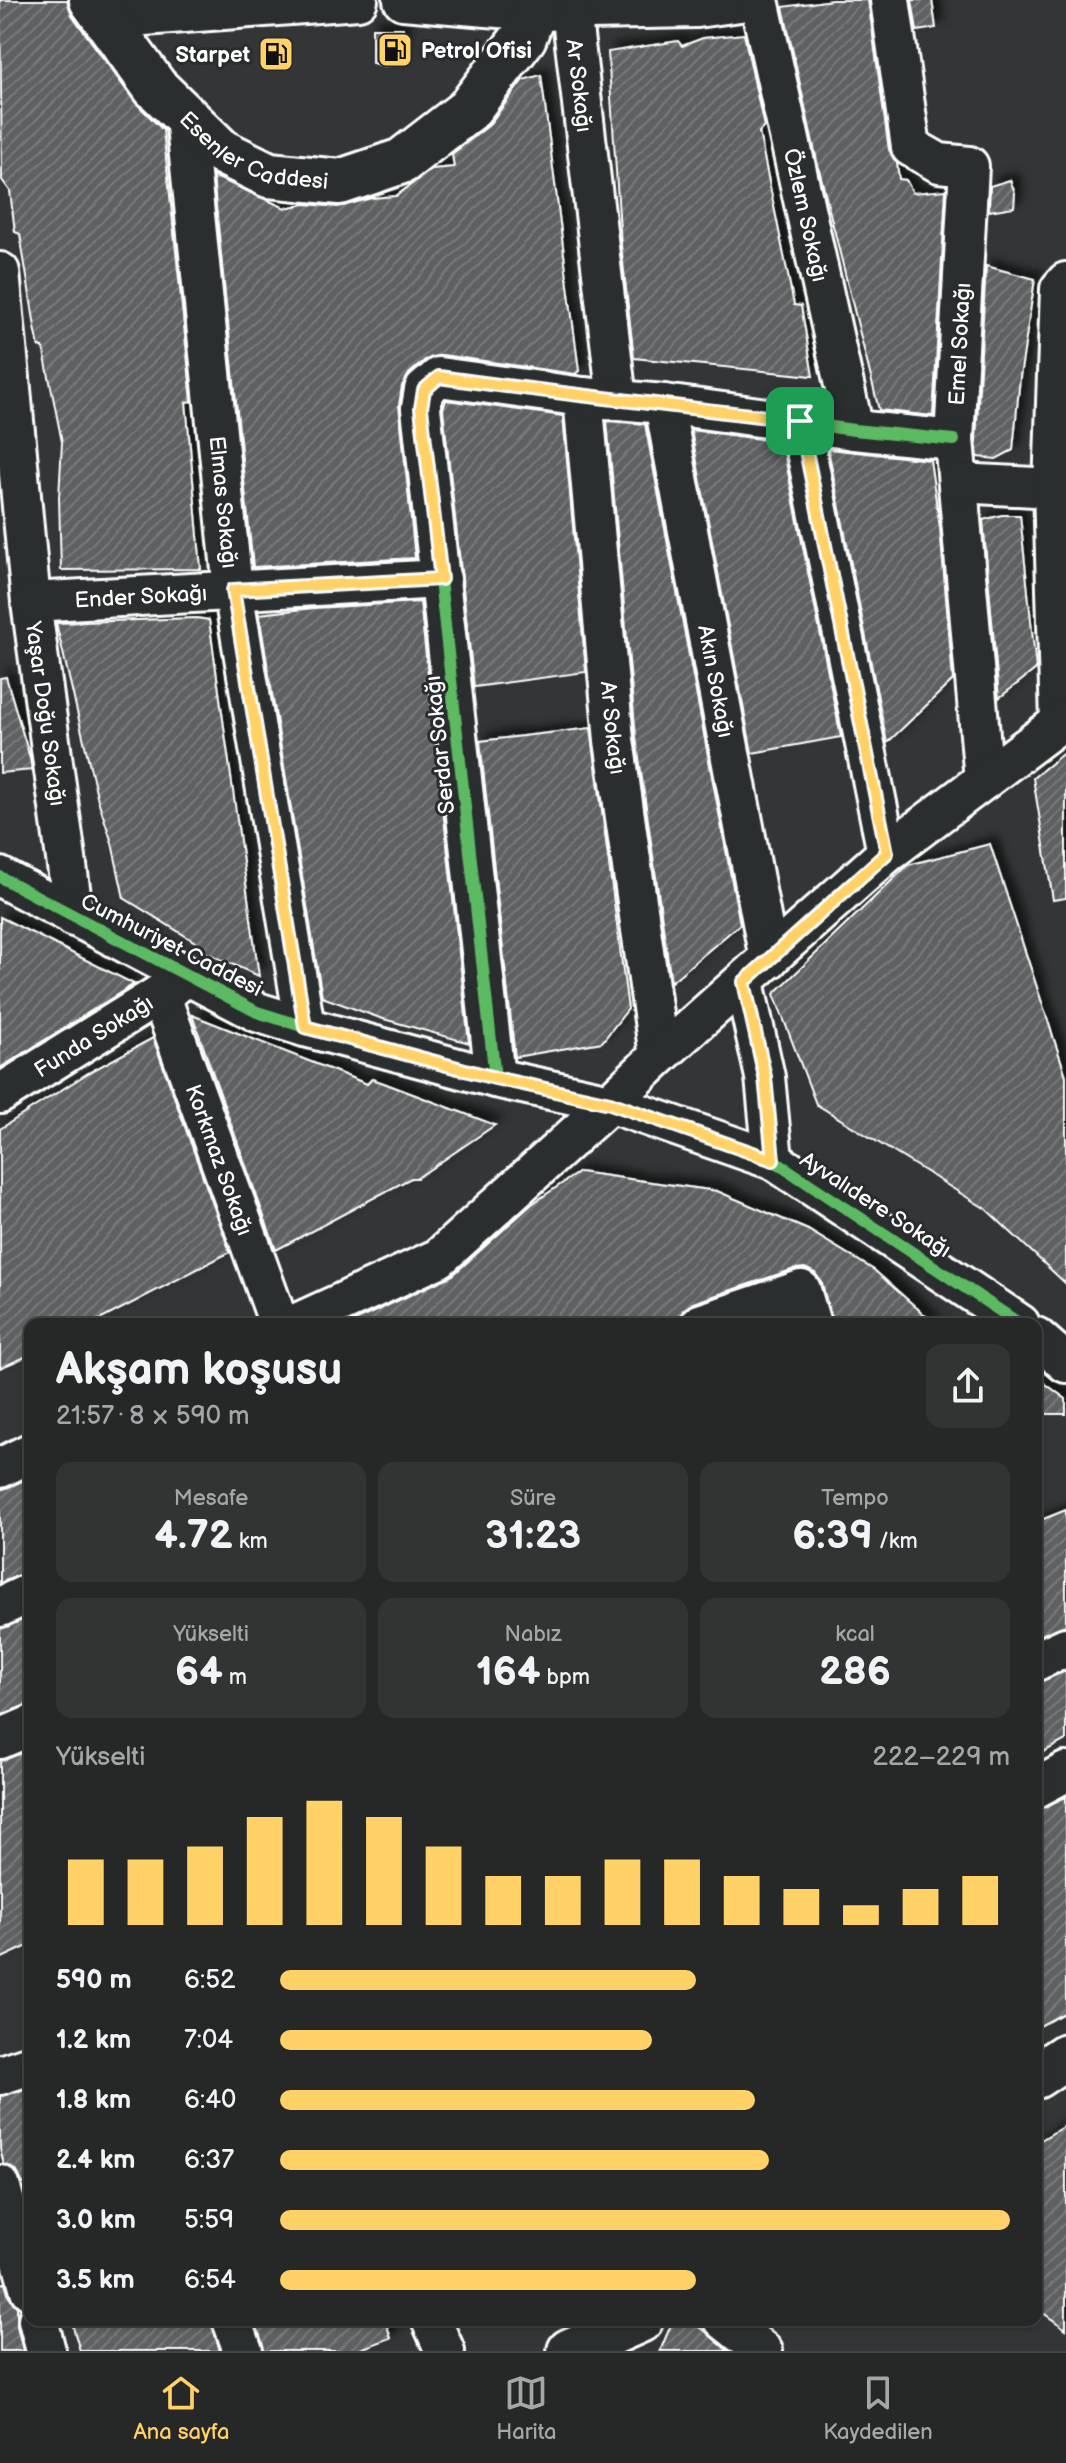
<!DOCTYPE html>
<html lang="tr">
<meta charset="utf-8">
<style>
:root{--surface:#262828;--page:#323434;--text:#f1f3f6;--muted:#a4a6a8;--line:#424445;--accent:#ffd166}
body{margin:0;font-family:"Balsamiq Sans",sans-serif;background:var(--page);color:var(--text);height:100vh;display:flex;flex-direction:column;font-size:30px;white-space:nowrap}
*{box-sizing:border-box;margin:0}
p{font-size:26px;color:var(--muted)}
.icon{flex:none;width:44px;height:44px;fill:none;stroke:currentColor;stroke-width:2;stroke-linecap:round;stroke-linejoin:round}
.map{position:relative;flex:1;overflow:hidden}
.details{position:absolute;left:24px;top:1318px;width:1018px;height:1008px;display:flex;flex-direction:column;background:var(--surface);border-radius:16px;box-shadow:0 2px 6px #0004,0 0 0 2px var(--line)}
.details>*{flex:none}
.pin{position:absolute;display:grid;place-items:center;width:68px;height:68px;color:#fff;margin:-34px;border-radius:16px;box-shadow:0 4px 12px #0006}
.round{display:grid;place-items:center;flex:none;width:84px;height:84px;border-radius:16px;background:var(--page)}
.summary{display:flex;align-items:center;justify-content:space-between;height:136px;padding:0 32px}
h1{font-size:44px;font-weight:800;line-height:60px}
.stats{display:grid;grid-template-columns:repeat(3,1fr);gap:12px;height:136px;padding:8px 32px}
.stats div{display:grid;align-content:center;border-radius:16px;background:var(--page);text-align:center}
.stats b{font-size:40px;font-weight:800}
.stats small{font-size:22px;font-weight:400}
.stats p{font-size:22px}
.chart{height:224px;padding:16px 32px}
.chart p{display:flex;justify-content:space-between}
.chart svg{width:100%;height:144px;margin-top:8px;stroke:var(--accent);stroke-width:6}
ul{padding:0 32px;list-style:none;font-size:26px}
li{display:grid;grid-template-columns:128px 96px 1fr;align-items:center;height:60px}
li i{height:20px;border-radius:10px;background:var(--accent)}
.tabs{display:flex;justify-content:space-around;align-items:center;height:112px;border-top:2px solid var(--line);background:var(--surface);font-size:22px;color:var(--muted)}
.tabs a{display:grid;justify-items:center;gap:4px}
.tabs .active{color:var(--accent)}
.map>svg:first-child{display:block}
.building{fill:url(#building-hatch);stroke:#fff;stroke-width:2;filter:url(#shadow)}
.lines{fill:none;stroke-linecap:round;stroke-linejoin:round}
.minor-casing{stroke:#fff;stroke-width:44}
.major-casing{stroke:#fff;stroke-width:50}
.minor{stroke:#2a2d2e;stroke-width:38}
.major{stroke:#2a2d2e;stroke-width:44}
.cycleway-casing{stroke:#2a2d2e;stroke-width:17}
.cycleway{stroke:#5cba63;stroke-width:12}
.route-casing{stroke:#fff;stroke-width:16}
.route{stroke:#ffd166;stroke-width:10}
.labels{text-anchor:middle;stroke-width:6;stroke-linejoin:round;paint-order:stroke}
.poi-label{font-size:22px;font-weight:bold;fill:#fff;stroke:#2a2d2e;text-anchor:start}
.street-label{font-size:22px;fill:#fff;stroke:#2a2d2e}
</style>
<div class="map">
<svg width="1066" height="2351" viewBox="0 0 1066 2351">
<defs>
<pattern id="building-hatch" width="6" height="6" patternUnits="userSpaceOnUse" patternTransform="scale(2)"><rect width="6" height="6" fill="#5f6162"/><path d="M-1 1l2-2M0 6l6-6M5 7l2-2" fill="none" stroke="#77797a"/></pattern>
<filter id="shadow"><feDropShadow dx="7" dy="-7" stdDeviation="4" flood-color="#0009"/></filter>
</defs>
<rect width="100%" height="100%" fill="#333536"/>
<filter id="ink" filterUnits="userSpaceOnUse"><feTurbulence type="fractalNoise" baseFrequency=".0125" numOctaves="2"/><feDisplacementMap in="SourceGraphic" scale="16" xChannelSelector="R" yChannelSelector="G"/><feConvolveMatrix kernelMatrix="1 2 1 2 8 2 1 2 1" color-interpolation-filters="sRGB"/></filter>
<g filter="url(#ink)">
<g class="building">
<path d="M0,0H67L72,15L135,102L163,130L192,401L186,402L201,569L61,570L59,498L62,442L43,347H39L35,327L20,234L15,232L10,191L2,180Z"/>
<path d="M832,0H868L889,150L897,163L899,179L906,180L913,193L946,190L933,416L879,410L817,161L783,7Z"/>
<path d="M912,0H932L936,28L917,31Z"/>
<path d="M372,28H403L402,64L384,66L372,63Z"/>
<path d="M744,34L764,127L759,132L769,182L794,305L801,306L813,376L634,358L621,245L608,52L678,41L682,46L703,38Z"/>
<path d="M541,75L579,371L575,374L442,355L425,360L409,374L402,386L399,405L415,558L253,567L213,176L285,208L305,204L338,207L372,198L396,196L432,169L454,167L452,154L488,126L523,80Z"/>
<path d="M1010,180L1015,193L1014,207L989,211L990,186Z"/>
<path d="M986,266L1035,279L1020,377L1013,450L996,459L978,457L976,440Z"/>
<path d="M446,400L563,416L586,672L474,687L443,409Z"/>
<path d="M607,421L645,424L740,924L671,982L636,737Z"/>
<path d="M691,430L782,442L841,737L752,753Z"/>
<path d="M828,449L930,460L940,528L953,680L887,743Z"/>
<path d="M1002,515H1020L1036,669L999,698L983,520Z"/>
<path d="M420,602L469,1043L380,1018L322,997L259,614L314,608Z"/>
<path d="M196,618L209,620L259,976L202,951L200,945L124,898L112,843L98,800L56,623Z"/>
<path d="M6,677L30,758L32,770L0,773V678Z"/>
<path d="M591,728L628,1009L602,1042L515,1057L480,741Z"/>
<path d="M1066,751V898L1053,900L1033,778Z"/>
<path d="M990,844L1066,1076V1284L986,1209L816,1104L774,994L908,865Z"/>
<path d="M0,917L134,984L0,1068Z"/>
<path d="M192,1015L367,1084L372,1079L381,1082L495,1125L417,1178H411L276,1250Z"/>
<path d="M153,1038L230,1252L92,1324H30V1355L0,1368V1129L88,1073Z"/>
<path d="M579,1172L717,1191L808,1230L874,1270L935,1324H832L822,1283L815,1273L805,1268L794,1269L693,1303L683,1310L679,1324H348L453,1275L532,1204Z"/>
<path d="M1036,1377L1066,1399V1414H1036Z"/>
<path d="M30,1478V1571L0,1583V1490Z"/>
<path d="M1066,1510V1625L1036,1637V1522Z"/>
<path d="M30,1617V1704L0,1715V1629Z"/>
<path d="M1066,1671V1740L1036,1756V1683Z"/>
<path d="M30,1750V1945L0,1959V1761Z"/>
<path d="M1066,1797V2012L1036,2028V1810Z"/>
<path d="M30,2088V2182L23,2184L16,2170L4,2164L0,2149V2096Z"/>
<path d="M1066,2125V2329L1036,2308V2143Z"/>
<path d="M5,2283L9,2297L17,2307V2326L23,2351H0V2284Z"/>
<path d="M71,2320H211L220,2351H80Z"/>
<path d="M255,2320H385L391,2338L355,2351H264Z"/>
<path d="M673,2320H685L704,2330L728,2351H660Z"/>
</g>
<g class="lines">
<defs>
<g id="minor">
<path d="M403,0L534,11L697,8L754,0"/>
<path id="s1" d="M759,0L854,430"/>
<path d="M890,0L911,147L939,163L969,166L954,440L984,780"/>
<path id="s2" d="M571,10L617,400"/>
<path d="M104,19L358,0"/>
<path id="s3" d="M185,116L233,590L305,1027"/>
<path id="s4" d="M0,272L31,602L74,917"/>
<path id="s5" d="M583,397L614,740L659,1056"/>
<path id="s6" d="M664,404L769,959"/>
<path d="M800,421L887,853"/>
<path d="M958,483L1053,488L1066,479"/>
<path id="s7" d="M31,602L441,579"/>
<path d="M1060,723L1053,488L1060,289L1066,282"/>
<path d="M0,877L257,1012L305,1027L495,1078L610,1103L773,1160L1020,1324"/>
<path d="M744,982L765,1077L773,1160"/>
<path id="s8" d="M160,994L279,1324"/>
<path d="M495,1078L421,408L424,390L439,377L583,397L664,404L854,430L954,440"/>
<path id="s9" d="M0,1094L181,981"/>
<path d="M295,1324L439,1258L610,1103L659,1056L887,853L1066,718"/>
<path d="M700,1324L801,1290L811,1324"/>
<path d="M1036,1337L1066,1363"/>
<path d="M0,1468L30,1453"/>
<path d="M0,1607L30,1593"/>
<path d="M1036,1661L1066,1647"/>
<path d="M0,1739L30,1726"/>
<path d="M1036,1788L1066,1772"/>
<path d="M0,2075L30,2065"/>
<path d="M0,2185L30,2290"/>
<path d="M38,2320L46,2351"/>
<path d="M232,2320L243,2351"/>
<path d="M431,2320L445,2351"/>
<path d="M724,2320L763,2351"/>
</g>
<g id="major">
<path id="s10" d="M92,0L155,87L222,152L269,175L340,182L402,161L468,110L524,37L538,0"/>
<path d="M1036,2076L1066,2056"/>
<path d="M570,2351L640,2320"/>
</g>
</defs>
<use href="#minor" class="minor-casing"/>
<use href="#major" class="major-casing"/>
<use href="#minor" class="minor"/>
<use href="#major" class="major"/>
<defs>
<g id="cycleway">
<path d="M0,877L257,1012L305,1027L495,1078L610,1103L773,1160L1020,1324"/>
<path d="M495,1078L421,408L424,390L439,377L583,397L664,404L854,430L954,440"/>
</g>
</defs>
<use href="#cycleway" class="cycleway-casing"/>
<use href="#cycleway" class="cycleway"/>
</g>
</g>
<g class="lines" filter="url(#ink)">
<defs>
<path id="route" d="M439,377C559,394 680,406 800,421L887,853L744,982L765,1077L773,1160L610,1103L495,1078L305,1027L233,590L441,579L421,408L424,390Z"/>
</defs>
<use href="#route" class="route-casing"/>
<use href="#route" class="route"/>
</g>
<defs>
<symbol id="fuel-square" viewBox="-11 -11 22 22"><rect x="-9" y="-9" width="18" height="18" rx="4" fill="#ffd166" stroke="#2a2d2e"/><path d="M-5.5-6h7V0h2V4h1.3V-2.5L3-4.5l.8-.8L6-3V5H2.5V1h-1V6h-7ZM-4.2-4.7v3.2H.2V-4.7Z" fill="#111"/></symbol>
</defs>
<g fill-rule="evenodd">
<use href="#fuel-square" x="375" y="30" width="40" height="40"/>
<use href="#fuel-square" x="256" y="34" width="40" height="40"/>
</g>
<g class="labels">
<g class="poi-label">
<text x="421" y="58">Petrol Ofisi</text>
<text x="250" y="62" text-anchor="end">Starpet</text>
</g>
<g class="street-label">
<text dy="8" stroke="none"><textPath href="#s2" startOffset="76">Ar Sokağı</textPath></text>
<text dy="8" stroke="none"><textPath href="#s10" startOffset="230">Esenler Caddesi</textPath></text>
<text dy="8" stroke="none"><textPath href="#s1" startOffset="220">Özlem Sokağı</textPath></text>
<text transform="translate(959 344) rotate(-87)" y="8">Emel Sokağı</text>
<text dy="8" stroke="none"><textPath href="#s3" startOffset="388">Elmas Sokağı</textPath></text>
<text dy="8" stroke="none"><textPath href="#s7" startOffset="110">Ender Sokağı</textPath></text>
<text dy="8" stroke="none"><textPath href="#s6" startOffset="282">Akın Sokağı</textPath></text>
<text dy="8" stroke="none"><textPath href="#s4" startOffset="444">Yaşar Doğu Sokağı</textPath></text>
<text dy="8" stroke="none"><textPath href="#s5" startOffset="332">Ar Sokağı</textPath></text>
<text transform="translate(439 745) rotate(-96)" y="8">Serdar Sokağı</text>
<text transform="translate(172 944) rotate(27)" y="8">Cumhuriyet Caddesi</text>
<text dy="8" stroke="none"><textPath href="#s9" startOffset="110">Funda Sokağı</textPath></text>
<text dy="8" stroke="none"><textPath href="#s8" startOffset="176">Korkmaz Sokağı</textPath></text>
<text transform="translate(876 1204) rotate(33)" y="8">Ayvalıdere Sokağı</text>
</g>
</g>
</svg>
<div class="pin" style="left:800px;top:421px;background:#1e9e55"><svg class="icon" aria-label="arrive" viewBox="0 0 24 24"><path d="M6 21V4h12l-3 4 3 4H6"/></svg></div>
<section class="details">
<div class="summary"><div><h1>Akşam koşusu</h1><p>21:57 · 8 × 590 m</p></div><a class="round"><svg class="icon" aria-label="share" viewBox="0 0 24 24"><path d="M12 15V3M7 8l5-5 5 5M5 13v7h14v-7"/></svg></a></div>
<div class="stats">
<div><p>Mesafe</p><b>4.72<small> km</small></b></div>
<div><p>Süre</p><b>31:23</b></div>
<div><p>Tempo</p><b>6:39<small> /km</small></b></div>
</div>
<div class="stats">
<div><p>Yükselti</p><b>64<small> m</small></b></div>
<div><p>Nabız</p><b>164<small> bpm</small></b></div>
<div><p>kcal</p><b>286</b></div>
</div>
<div class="chart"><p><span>Yükselti</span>222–229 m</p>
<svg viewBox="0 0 160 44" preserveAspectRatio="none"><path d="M5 44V24M15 44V24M25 44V20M35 44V11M45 44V6M55 44V11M65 44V20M75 44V29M85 44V29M95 44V24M105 44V24M115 44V29M125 44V33M135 44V38M145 44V33M155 44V29"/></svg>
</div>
<ul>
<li><b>590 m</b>6:52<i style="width:57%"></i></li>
<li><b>1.2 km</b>7:04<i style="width:51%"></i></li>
<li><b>1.8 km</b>6:40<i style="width:65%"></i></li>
<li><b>2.4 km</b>6:37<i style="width:67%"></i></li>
<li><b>3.0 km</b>5:59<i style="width:100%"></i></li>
<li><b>3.5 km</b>6:54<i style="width:57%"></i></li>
</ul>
</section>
</div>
<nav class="tabs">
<a class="active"><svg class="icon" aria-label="home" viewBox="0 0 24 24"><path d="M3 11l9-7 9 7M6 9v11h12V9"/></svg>Ana sayfa</a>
<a><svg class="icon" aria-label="map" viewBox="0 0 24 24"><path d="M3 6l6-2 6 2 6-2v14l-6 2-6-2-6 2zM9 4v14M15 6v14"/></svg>Harita</a>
<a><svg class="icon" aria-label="saved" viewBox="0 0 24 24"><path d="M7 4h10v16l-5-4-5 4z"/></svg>Kaydedilen</a>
</nav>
